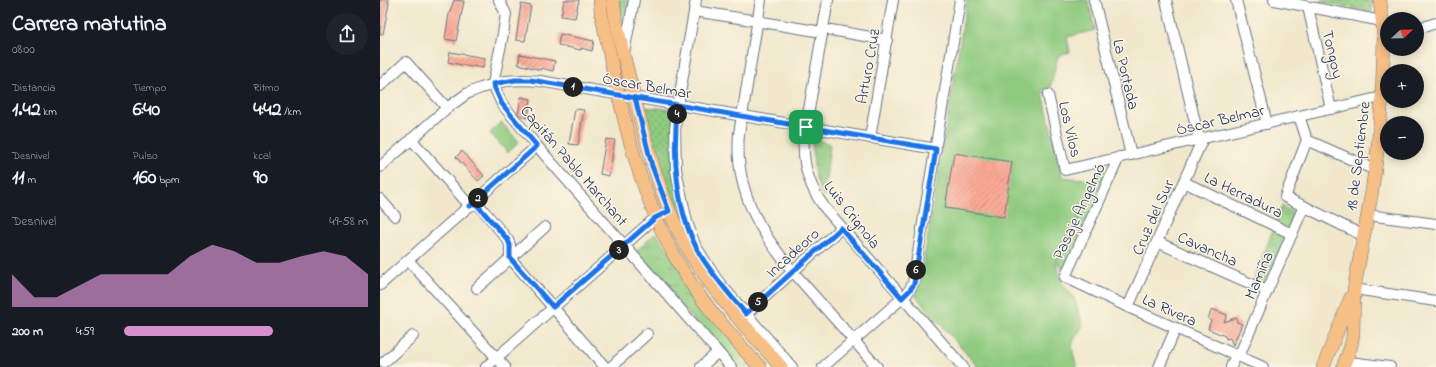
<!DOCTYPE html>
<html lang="es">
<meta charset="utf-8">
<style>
:root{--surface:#171b24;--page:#20242c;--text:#f1f3f6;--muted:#9ea1a6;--accent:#d690ce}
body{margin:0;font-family:"Indie Flower",sans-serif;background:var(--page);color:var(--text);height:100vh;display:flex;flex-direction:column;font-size:15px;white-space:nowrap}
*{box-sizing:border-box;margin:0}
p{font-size:13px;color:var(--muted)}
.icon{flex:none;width:22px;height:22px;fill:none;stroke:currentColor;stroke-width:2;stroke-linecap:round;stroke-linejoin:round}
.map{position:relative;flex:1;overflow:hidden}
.panel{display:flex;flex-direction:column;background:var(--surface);width:380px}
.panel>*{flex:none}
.needle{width:26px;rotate:68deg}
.fabs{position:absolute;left:1000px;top:12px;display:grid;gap:8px}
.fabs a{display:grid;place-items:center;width:44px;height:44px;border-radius:50%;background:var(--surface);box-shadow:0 2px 10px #0003;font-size:20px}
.pin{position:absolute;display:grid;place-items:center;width:34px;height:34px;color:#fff;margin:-17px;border-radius:8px;box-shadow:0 2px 6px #0006}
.km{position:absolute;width:20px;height:20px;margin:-10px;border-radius:50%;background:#222;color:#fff;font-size:11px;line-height:20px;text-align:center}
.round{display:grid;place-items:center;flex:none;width:42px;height:42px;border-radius:21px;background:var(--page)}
.headline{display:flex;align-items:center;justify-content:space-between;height:68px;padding:0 12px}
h1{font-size:22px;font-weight:800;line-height:30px}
.metrics{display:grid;grid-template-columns:repeat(3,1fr);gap:6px;height:68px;padding:4px 12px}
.metrics div{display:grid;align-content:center}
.metrics b{font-size:20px;font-weight:800}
.metrics small{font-size:11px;font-weight:400}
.metrics p{font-size:11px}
.chart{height:112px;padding:8px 12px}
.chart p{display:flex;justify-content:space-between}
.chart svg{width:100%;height:72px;margin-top:4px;fill:var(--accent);opacity:.7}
ul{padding:0 12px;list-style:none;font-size:13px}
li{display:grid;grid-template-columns:64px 48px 1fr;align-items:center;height:30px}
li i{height:10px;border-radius:5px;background:var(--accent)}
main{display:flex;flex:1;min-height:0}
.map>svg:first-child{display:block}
.grass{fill:url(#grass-dots);stroke:#557d6e}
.park{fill:url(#park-tufts);stroke:#557d6e}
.garden{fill:#8fcb7f;stroke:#557d6e}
.building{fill:url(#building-hatch)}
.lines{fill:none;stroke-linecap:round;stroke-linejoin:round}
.minor-casing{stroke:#667084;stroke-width:12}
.major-casing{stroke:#667084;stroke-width:14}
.minor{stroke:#fff;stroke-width:10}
.major{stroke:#f5bf86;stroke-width:13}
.route-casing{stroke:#fff;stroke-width:8}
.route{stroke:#1a73e8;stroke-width:5}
.labels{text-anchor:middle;stroke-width:3;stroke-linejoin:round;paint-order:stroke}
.street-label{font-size:16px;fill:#1b2f5e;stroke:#fcf5e5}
</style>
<main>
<section class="panel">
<div class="headline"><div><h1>Carrera matutina</h1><p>08:00</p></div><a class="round"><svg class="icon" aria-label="share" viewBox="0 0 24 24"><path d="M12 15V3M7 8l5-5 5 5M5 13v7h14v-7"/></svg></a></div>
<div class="metrics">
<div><p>Distancia</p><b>1.42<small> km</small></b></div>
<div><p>Tiempo</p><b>6:40</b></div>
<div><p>Ritmo</p><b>4:42<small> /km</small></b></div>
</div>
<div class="metrics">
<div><p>Desnivel</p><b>11<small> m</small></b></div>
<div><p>Pulso</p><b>160<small> bpm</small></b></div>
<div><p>kcal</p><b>90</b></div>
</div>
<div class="chart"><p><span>Desnivel</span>49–58 m</p>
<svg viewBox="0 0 160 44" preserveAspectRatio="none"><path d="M0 44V24L10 38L20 38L30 31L40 24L50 24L60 24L70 24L80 13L90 6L100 10L110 17L120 17L130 13L140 10L150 13L160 24V44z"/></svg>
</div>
<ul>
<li><b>200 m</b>4:59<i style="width:61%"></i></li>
</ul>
</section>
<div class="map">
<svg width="1056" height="367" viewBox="0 0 1056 367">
<defs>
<pattern id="grass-dots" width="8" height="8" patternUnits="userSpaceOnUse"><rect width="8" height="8" fill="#8fcb7f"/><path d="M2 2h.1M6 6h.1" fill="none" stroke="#74a56b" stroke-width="1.8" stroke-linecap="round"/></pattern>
<pattern id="park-tufts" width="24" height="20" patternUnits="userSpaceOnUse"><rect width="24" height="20" fill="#8fcb7f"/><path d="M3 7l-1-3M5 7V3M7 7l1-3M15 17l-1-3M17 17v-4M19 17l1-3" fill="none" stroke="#74a56b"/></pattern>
<pattern id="building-hatch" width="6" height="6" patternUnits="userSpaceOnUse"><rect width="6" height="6" fill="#fba995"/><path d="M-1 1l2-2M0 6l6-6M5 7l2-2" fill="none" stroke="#ca8a7d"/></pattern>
</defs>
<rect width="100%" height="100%" fill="#fcf5e5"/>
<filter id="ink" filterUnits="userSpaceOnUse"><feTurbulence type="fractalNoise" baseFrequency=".025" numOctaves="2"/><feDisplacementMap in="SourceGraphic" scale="8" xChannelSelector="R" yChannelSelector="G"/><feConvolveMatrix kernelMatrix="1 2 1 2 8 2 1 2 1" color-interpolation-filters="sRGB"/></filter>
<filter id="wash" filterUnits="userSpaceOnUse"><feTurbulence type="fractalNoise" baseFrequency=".012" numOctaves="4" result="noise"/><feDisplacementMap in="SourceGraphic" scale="16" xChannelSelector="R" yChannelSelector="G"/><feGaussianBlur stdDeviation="0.9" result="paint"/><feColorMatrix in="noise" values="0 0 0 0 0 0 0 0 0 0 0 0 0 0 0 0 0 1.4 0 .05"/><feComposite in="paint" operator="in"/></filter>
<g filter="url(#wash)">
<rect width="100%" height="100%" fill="#f1e8cc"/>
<g class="grass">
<path d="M941,0H991L992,12L941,2Z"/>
<path d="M261,107L293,109L310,242L285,188Z"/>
<path d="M732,170L684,270L678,265V253L686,248L718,171Z"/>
</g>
<g class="park">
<path d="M239,0H252L246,34Z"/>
<path d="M432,139L450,144L444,196C432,180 434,158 432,139Z"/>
<path d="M902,206L916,215L883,291L873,282Z"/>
<path d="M275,234L278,236L373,367H355L254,253Z"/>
</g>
<g class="garden">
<path d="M587,0H708L715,30L687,37L690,52L678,56L670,88L662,90L682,177L713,180L706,199L685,248L677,254L676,264L682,283L694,298L703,326C690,344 690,346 697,367H598L535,295L537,292L540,284Z"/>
<path d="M121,122L139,142L128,153L110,133Z"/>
</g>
<g id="blocks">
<g class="building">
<path d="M0,0H9L8,3H9L3,34H0Z"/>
<path d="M74,0L84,1L76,41L65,39L69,14Z"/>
<path d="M184,0H199L195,18L181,16Z"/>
<path d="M141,4L151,6L145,41L136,40Z"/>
<path d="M180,34L214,41L212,51L201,48V50L178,45Z"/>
<path d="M70,52L105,58L103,68L91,66V67L68,62Z"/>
<path d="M140,54L175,61L173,71L161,68V70L138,64Z"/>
<path d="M141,97L151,99L148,118L141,116L138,113Z"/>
<path d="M195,109L204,110L198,145L189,144Z"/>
<path d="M226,139L235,140L229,176L220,174Z"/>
<path d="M82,151L104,176L98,181L76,157Z"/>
<path d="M574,153L632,162L624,217L565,208Z"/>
<path d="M832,309L847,315L844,322L856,318L857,322L862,324L853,345L850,338L846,339L845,336L828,329L831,320L828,319Z"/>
</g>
</g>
</g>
<g filter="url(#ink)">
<use href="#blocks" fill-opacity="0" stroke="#667084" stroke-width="1"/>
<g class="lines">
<defs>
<g id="minor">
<path d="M316,0L298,105L295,129L296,170L307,222L315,245L337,280L412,367"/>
<path d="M381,0L359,134C353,203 393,250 437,299C457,321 477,344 497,367"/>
<path d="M448,0L424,138C422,164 429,187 445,208L583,367"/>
<path d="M714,0L751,155"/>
<path d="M786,0L819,139"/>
<path d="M856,0L887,124"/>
<path d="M894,0L1002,21"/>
<path d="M928,7L951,109"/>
<path d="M314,11L378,21"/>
<path d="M382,22L442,32"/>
<path d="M1037,29L1056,23"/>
<path d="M451,30L507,40"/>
<path d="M244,53L254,0"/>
<path d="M113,84L122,104L157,146L351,367"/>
<path d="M113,84L123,34L126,14L119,0"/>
<path d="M0,86L26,62L67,108"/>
<path d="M668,95L685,170L1002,97"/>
<path d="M919,116L927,140L995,170"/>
<path d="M490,138L513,0"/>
<path d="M31,139L90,206L95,204L99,205L128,240L130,245V258L225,367"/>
<path d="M927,140L905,197L984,236"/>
<path d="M739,157L685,277L748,307L883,367"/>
<path d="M0,167L67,108L88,93L101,88L125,81L144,80L160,81L556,149"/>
<path d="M804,182L912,234"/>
<path d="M0,199L15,216"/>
<path d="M988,215L1056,224"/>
<path d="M777,242L887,291"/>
<path d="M28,260L125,367"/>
<path d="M0,285L157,146"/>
<path d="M97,288L165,227"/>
<path d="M974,289L1056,301"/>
<path d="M748,307L823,138"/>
<path d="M366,314L461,228"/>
<path d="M859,356L924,206"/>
<path d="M4,362L33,336"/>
<path d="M969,362L1010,367"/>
<path d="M106,367L275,218L289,211"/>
<path d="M231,367L267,334"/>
<path d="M321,367L337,353"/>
<path d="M443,367L527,294L533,283L580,0"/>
<path d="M779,367L796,328"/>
<path d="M851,367L856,355"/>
</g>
<g id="major">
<path d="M220,0L221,12C238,95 254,182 295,257C317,298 349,333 380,367"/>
<path d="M233,0C236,30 245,59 252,89C268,149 282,208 315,261C340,300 371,333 401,367"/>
<path d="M943,367L971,297"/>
<path d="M963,367L971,346L973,335L974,289L992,191L998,146L1002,97L1004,38L1000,0"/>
</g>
</defs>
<use href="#minor" class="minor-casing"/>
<use href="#major" class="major-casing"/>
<use href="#minor" class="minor"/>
<use href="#major" class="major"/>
</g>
</g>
<g class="lines" filter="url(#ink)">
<defs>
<path id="route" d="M426,127L151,80H135L113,84L122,104L157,146L90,206L95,204L98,206L128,240L130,245V258L173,307L275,218L289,211L272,166L255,98L298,105C292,154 295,212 321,256C334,277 350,295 366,314L461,228L522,298L530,290L534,284L556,149L426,127"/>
</defs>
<use href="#route" class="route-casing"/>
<use href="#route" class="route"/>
</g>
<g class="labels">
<g class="street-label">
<text transform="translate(954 54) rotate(77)" y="6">Tongoy</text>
<text transform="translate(487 66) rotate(-80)" y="6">Arturo Cruz</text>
<text transform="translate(747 74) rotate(77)" y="6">La Portada</text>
<text transform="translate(267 85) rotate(10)" y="6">Óscar Belmar</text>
<text transform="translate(840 119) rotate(-13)" y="6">Óscar Belmar</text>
<text transform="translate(691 129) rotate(77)" y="6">Los Vilos</text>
<text transform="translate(977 156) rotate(-83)" y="6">18 de Septiembre</text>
<text transform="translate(195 165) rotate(49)" y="6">Capitán Pablo Marchant</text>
<text transform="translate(864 194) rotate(26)" y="6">La Herradura</text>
<text transform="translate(698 211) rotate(-65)" y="6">Pasaje Angelmó</text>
<text transform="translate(473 214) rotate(52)" y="6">Luis Crignola</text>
<text transform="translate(772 217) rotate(-66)" y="6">Cruz del Sur</text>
<text transform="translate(828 248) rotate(24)" y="6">Cavancha</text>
<text transform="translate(412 252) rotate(-42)" y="6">Incadeoro</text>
<text transform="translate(878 275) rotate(-67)" y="6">Mamiña</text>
<text transform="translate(790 309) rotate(24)" y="6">La Rivera</text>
</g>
</g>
</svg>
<div class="fabs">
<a><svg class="needle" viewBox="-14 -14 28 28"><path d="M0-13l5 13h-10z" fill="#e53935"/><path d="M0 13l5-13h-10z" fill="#9ea1a6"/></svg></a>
<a>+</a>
<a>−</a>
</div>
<div class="pin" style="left:426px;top:127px;background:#1e9e55"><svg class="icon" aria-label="arrive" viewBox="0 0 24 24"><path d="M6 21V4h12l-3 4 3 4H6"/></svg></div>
<b class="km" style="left:193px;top:87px">1</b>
<b class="km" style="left:98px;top:198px">2</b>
<b class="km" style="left:239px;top:250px">3</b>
<b class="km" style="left:297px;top:114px">4</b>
<b class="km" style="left:378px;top:302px">5</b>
<b class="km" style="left:536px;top:270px">6</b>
</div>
</main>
